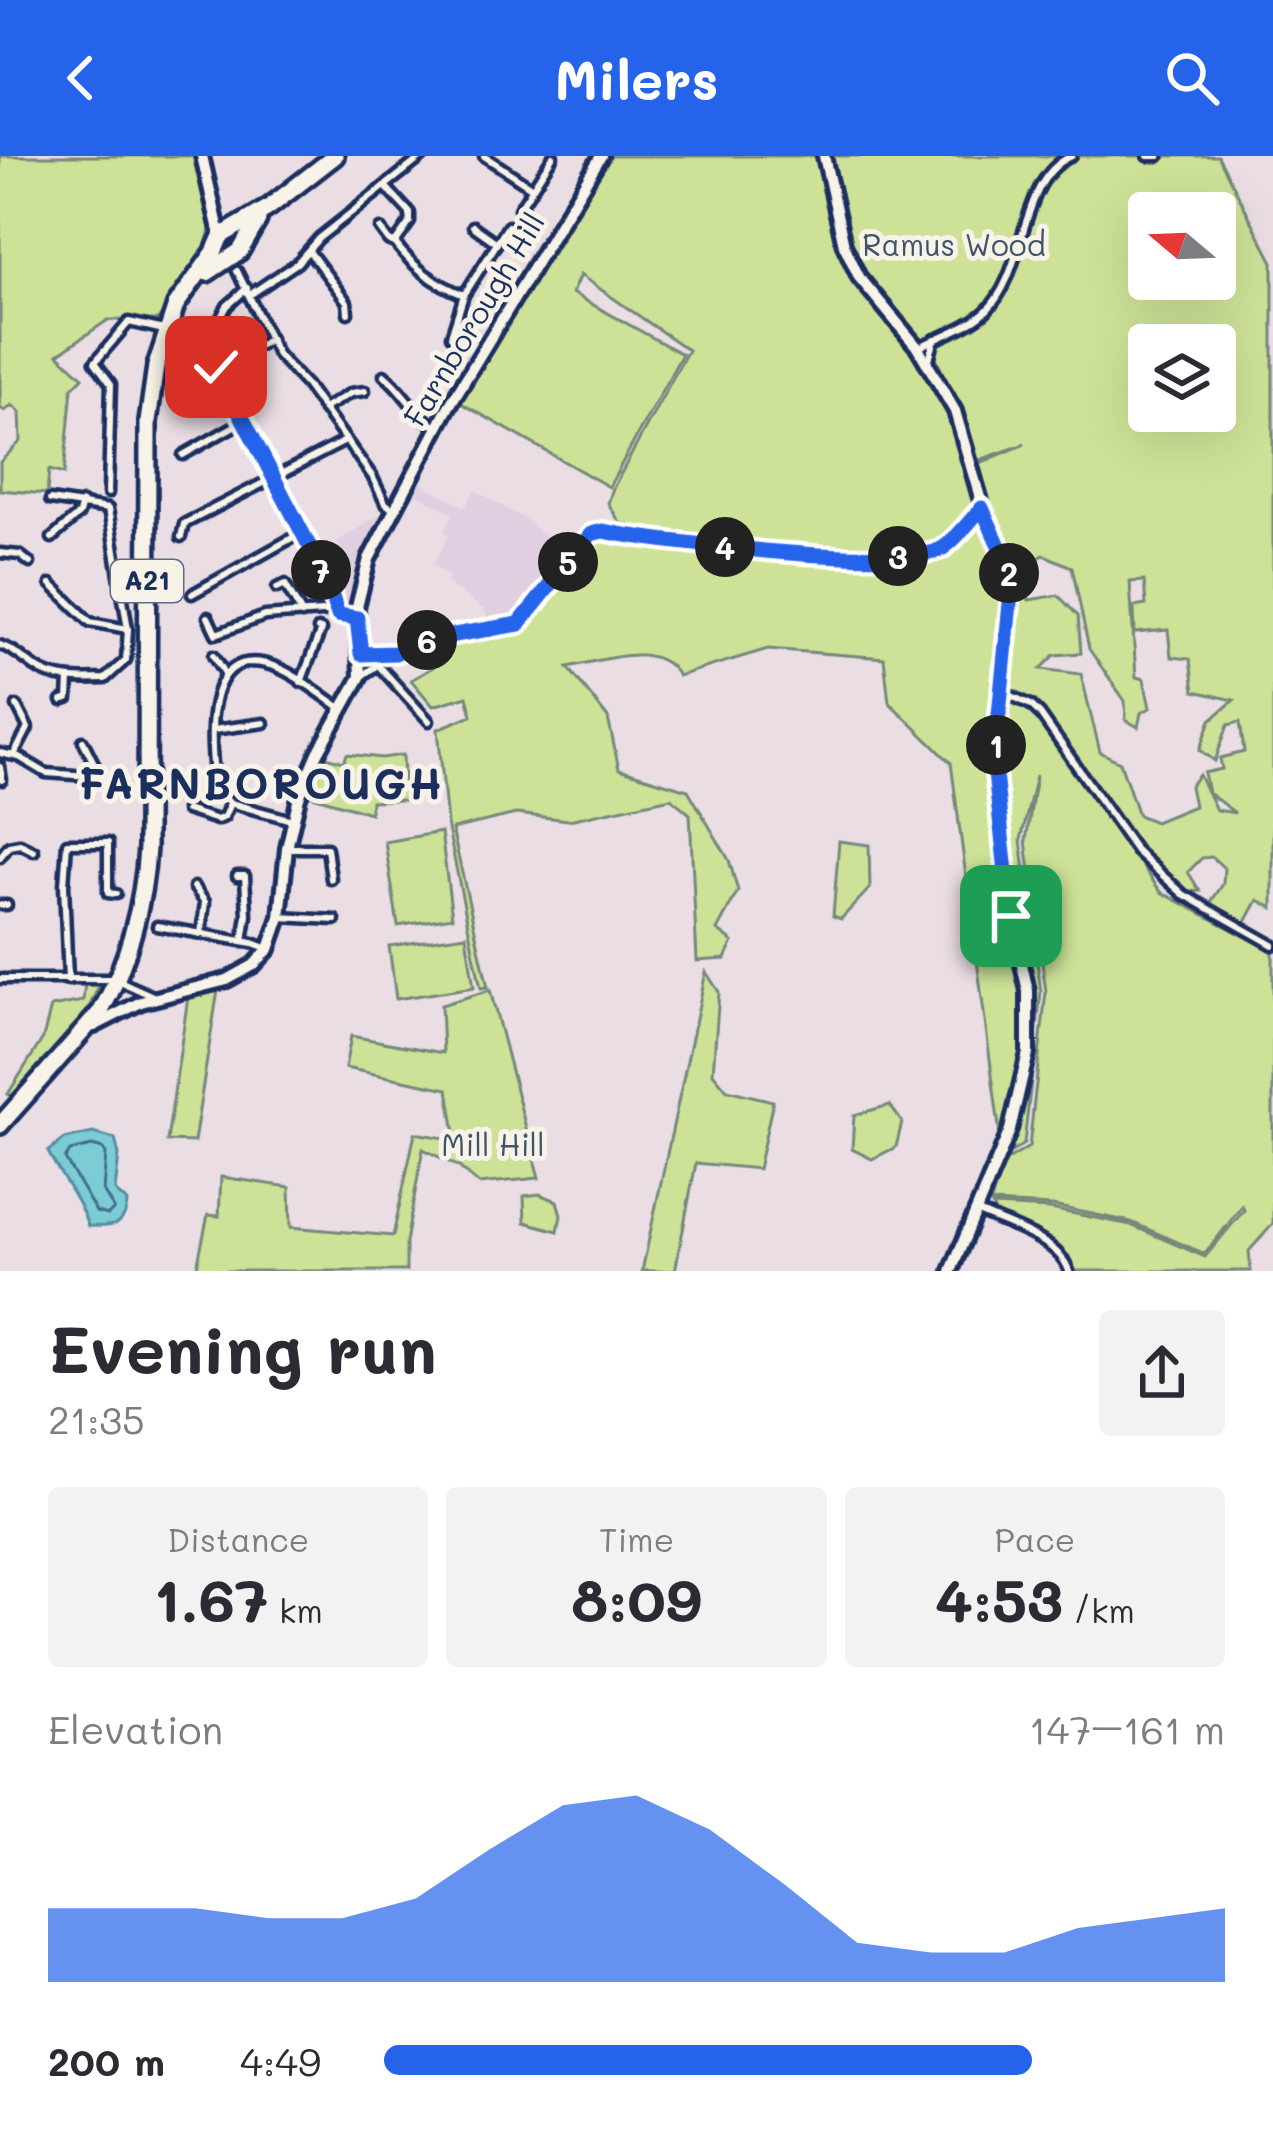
<!DOCTYPE html>
<meta charset="utf-8">
<style>
:root{--surface:#fff;--page:#f2f2f3;--text:#2b2b33;--muted:#7c7c81;--accent:#2563eb}
body{margin:0;font-family:Mali,sans-serif;background:var(--page);color:var(--text);height:100vh;display:flex;flex-direction:column;font-size:45px;white-space:nowrap}
*{box-sizing:border-box;margin:0}
p{font-size:39px;color:var(--muted)}
.icon{flex:none;width:66px;height:66px;fill:none;stroke:currentColor;stroke-width:2;stroke-linecap:round;stroke-linejoin:round}
.map{position:relative;height:1115px;overflow:hidden}
.panel{display:flex;flex-direction:column;background:var(--surface);flex:1}
.panel>*{flex:none}
.needle{width:78px;rotate:289deg}
.controls{position:absolute;left:1128px;top:36px;display:grid;gap:24px}
.controls a{display:grid;place-items:center;width:108px;height:108px;border-radius:12px;background:var(--surface);box-shadow:0 12px 48px #0002;font-size:60px}
.pin{position:absolute;display:grid;place-items:center;width:102px;height:102px;color:#fff;margin:-51px;border-radius:24px;box-shadow:0 6px 18px #0006}
.km{position:absolute;width:60px;height:60px;margin:-30px;border-radius:50%;background:#222;color:#fff;font-size:33px;line-height:60px;text-align:center}
.round{display:grid;place-items:center;flex:none;width:126px;height:126px;border-radius:12px;background:var(--page)}
.head{display:flex;align-items:center;justify-content:space-between;height:204px;padding:0 48px}
h1{font-size:66px;font-weight:700;line-height:90px}
.figures{display:grid;grid-template-columns:repeat(3,1fr);gap:18px;height:204px;padding:12px 48px}
.figures div{display:grid;align-content:center;border-radius:12px;background:var(--page);text-align:center}
.figures b{font-size:60px;font-weight:700}
.figures small{font-size:33px;font-weight:400}
.figures p{font-size:33px}
.chart{height:336px;padding:24px 48px}
.chart p{display:flex;justify-content:space-between}
.chart svg{width:100%;height:216px;margin-top:12px;fill:var(--accent);opacity:.7}
ul{padding:0 48px;list-style:none;font-size:39px}
li{display:grid;grid-template-columns:192px 144px 1fr;align-items:center;height:90px}
li i{height:30px;border-radius:15px;background:var(--accent)}
header{display:flex;justify-content:space-between;align-items:center;height:156px;padding:0 48px;background:var(--accent);color:#fff;font-size:54px;font-weight:700}
.map>svg:first-child{display:block}
.built{fill:#e0cfe1}
.green{fill:#cde297;stroke:#74887a;stroke-width:3;fill-rule:evenodd}
.water{fill:#7bccd4;stroke:#558da5;stroke-width:3}
.lines{fill:none;stroke-linecap:round;stroke-linejoin:round}
.shore{stroke:#416e8d;stroke-width:3}
.street-casing{stroke:#1b2f5e;stroke-width:15}
.secondary-casing{stroke:#1b2f5e;stroke-width:20}
.highway-casing{stroke:#1b2f5e;stroke-width:24}
.street{stroke:#f7f3e8;stroke-width:6}
.secondary{stroke:#f7f3e8;stroke-width:10}
.highway{stroke:#f7f3e8;stroke-width:15}
.route-casing{stroke:#fff;stroke-width:24}
.route{stroke:#2563eb;stroke-width:15}
.labels{text-anchor:middle;stroke-width:10;stroke-linejoin:round;paint-order:stroke}
.shield{fill:#f7f3e8;stroke:#5d6a87;stroke-width:3}
.shield-label{font-size:27px;font-weight:bold;fill:#1b2f5e}
.park-label{font-size:30px;fill:#3f5369;stroke:#f7f3e8}
.street-label{font-size:30px;fill:#1b2f5e;stroke:#f7f3e8}
.district-label{font-size:42px;font-weight:bold;letter-spacing:3px;fill:#1b2f5e;stroke:#f7f3e8}
</style>
<header><svg class="icon" aria-label="back" viewBox="0 0 24 24"><path d="M15 5l-7 7 7 7"/></svg>Milers<svg class="icon" aria-label="search" viewBox="0 0 24 24"><circle cx="10" cy="10" r="6"/><path d="M15 15l6 6"/></svg></header>
<div class="map">
<svg width="1273" height="1115" viewBox="0 0 1273 1115">
<rect width="100%" height="100%" fill="#eadee4"/>
<filter id="ink" filterUnits="userSpaceOnUse"><feTurbulence type="fractalNoise" baseFrequency=".00833" numOctaves="2"/><feDisplacementMap in="SourceGraphic" scale="24" xChannelSelector="R" yChannelSelector="G"/><feConvolveMatrix kernelMatrix="1 2 1 2 8 2 1 2 1" color-interpolation-filters="sRGB"/></filter>
<g filter="url(#ink)">
<g class="built">
<path d="M417,325L465,351L475,334L526,364L569,401L529,456L513,468L491,473L485,455L446,426L449,421L433,408L449,380L444,376L453,358L412,335Z"/>
<path d="M380,358L362,401L351,456H341L331,422L339,406L336,401L342,398L337,386Z"/>
</g>
<g class="green">
<path d="M0,0H199C203,19 210,39 211,58C213,97 177,132 158,164H108L58,198L83,221L72,232L64,318L49,314L47,338L0,334V306L21,285L20,256L12,249L5,255L0,252Z"/>
<path d="M611,0H820C830,47 836,101 871,136L945,240L955,262L979,353L984,347L975,309L1025,288L974,306L964,269L936,201L930,204L861,119L846,88L826,0H1218L1273,106V752L1258,744L1245,768L1209,749L1223,728L1224,712L1212,701L1202,702L1188,716L1200,735L1172,736L1065,603L1161,736L1273,795V1068L1249,1095L1251,1115H1071L1069,1100L1036,1078L997,1061L992,1050L1050,1053L1131,1069L1205,1101L1244,1054L1242,1050L1205,1098L1131,1066L1053,1050L991,1047L1001,1008L1029,991L1046,836L1026,685L1036,619L1021,684L1041,836L1024,988L1003,1002L951,607L889,546L884,502L768,493L678,520C657,483 603,505 568,511L608,562L619,613L688,634L729,704L738,735L717,774L733,786L725,803L697,805L690,658L671,642L569,664L516,658L452,673L488,831L481,832L447,668L438,573L472,559L467,540L433,550L411,524L433,511L431,490L493,483L536,463L537,454L584,390L607,380L739,399L886,391L741,387L673,380L620,367L608,347L613,332L688,194L580,119L572,137L682,198L609,331L461,247L548,98L552,99ZM1149,57H1215V123H1149ZM1149,189H1215V255H1149ZM1044,399L1072,411L1089,493L1125,545L1126,564L1138,571L1141,557L1150,552L1144,523L1136,521L1130,426L1144,425L1146,449L1134,451L1135,477L1168,474L1171,501L1190,503L1194,535L1234,544L1211,564L1200,594L1215,605L1228,569L1240,566L1244,596L1220,602L1222,613L1204,617L1208,637L1235,657L1216,654L1199,619L1190,630L1194,650L1155,666L1138,659L1120,606L1100,596L1081,518L1041,513L1055,499L1081,497L1078,460L1058,439L1029,444L1023,427L1025,410Z"/>
<path d="M347,598L382,602L403,599L405,644L371,645L370,657L306,638L323,600L344,606Z"/>
<path d="M441,676L452,761L398,770L385,686Z"/>
<path d="M839,685L869,689L870,732L841,763L833,760Z"/>
<path d="M466,779L474,831L396,843L389,790Z"/>
<path d="M706,816L719,836L713,917L727,934L773,945L758,1013L696,1007L675,1115H642Z"/>
<path d="M85,827L100,828L82,866L14,942L8,938L43,882L51,851L83,845Z"/>
<path d="M218,834L194,986L167,985L188,841Z"/>
<path d="M490,834L539,1022L479,1028L459,1011L423,993L406,1086V1115H196L208,1059L219,1060L221,1021L290,1031L291,1071L393,1080L415,977L456,984L448,933L345,912L351,880L443,897L441,849Z"/>
<path d="M890,949L902,966L896,991L872,1003L852,993L854,959Z"/>
<path d="M539,1038L557,1045L561,1059L558,1075L525,1066L524,1040Z"/>
</g>
<path class="water" d="M93,977L115,983L119,999L115,1035L127,1046C126,1072 110,1071 88,1070C79,1043 61,1021 48,996L65,983Z"/>
<g class="lines">
<path class="shore" d="M92,990L103,993L106,998L103,1035L114,1053L108,1059L96,1056L65,1003L70,995Z"/>
<defs>
<g id="street">
<path d="M484,0L531,31"/>
<path d="M1148,0H1159"/>
<path d="M386,31L410,57V66L395,87C415,113 434,127 464,139"/>
<path d="M519,53L553,0"/>
<path d="M473,70L497,87"/>
<path d="M380,73L389,85L395,87"/>
<path d="M309,95L347,146L348,157"/>
<path d="M237,115L277,198L306,229L372,320L385,347L394,354"/>
<path d="M251,138L297,107L319,82L423,0"/>
<path d="M202,176L215,172L227,150L247,132"/>
<path d="M451,180L464,139L508,70"/>
<path d="M918,192C938,181 969,171 986,155C1028,115 1018,22 1072,0"/>
<path d="M928,207L935,183"/>
<path d="M216,211L325,422L338,459L357,462"/>
<path d="M384,219C406,237 412,257 438,272"/>
<path d="M177,234L271,183"/>
<path d="M323,253L351,237L365,235"/>
<path d="M183,299L245,264"/>
<path d="M108,337L111,228L95,206L129,166L164,174"/>
<path d="M181,381L184,368L345,285"/>
<path d="M52,382L79,358L82,347"/>
<path d="M0,397L20,399L30,407"/>
<path d="M51,428L90,466L128,473"/>
<path d="M277,432L285,428L302,458"/>
<path d="M192,438L301,377"/>
<path d="M208,461L216,478L265,460L336,455"/>
<path d="M0,489C15,494 22,502 35,511C54,525 82,524 105,523L126,504L128,473L108,353L50,344"/>
<path d="M361,498L395,497L425,484L519,468L591,378L603,375C653,386 909,414 943,392C958,382 970,364 983,352"/>
<path d="M377,498L378,509L429,565"/>
<path d="M214,499L226,519"/>
<path d="M360,521L392,499"/>
<path d="M301,526L321,474L318,473"/>
<path d="M1001,535L1031,549L1040,558L1136,695L1183,738L1273,789"/>
<path d="M62,545L68,543L69,523"/>
<path d="M213,574L264,567"/>
<path d="M0,597L19,601L46,617L89,620L94,607L83,585"/>
<path d="M14,599L28,572L17,550"/>
<path d="M0,611L2,624"/>
<path d="M186,654L217,664L224,661L230,647"/>
<path d="M292,664L230,647L216,635C210,592 199,482 276,511C299,520 321,539 341,552"/>
<path d="M287,692H327L331,723"/>
<path d="M0,701L9,690L20,688L34,695"/>
<path d="M237,720H245L247,759L243,785"/>
<path d="M194,731L205,746L201,778"/>
<path d="M0,749H7"/>
<path d="M280,761L335,764"/>
<path d="M157,770L253,787L269,793"/>
<path d="M0,823H115L155,841"/>
<path d="M68,824L64,729L67,687H108V737L116,738"/>
<path d="M976,1055C1005,1069 1059,1083 1069,1115"/>
</g>
<g id="secondary">
<path d="M202,0L218,70L223,78"/>
<path d="M824,0L844,89L859,121L918,192L955,255L983,352L1009,415L1011,437L994,609L1011,760L1028,835V897L1010,974L951,1115"/>
<path d="M94,870L141,846L227,824L254,809L269,793L280,761L287,692L299,641L318,597L360,521L357,451L369,403L448,252L601,0"/>
</g>
<g id="highway">
<path d="M207,117L240,95L258,64"/>
<path d="M0,969L101,855C128,807 144,746 147,692L148,266L156,210L176,149L214,96L221,80L268,52L335,0"/>
</g>
</defs>
<use href="#street" class="street-casing"/>
<use href="#secondary" class="secondary-casing"/>
<use href="#highway" class="highway-casing"/>
<use href="#street" class="street"/>
<use href="#secondary" class="secondary"/>
<use href="#highway" class="highway"/>
</g>
</g>
<g class="lines" filter="url(#ink)">
<defs>
<path id="route" d="M216,211L326,422L338,459L357,462L361,498L395,497L425,484L519,468L591,378L603,375C654,386 909,415 943,392C958,382 970,364 982,352L1001,394L1011,437L994,609L1011,760"/>
</defs>
<use href="#route" class="route-casing"/>
<use href="#route" class="route"/>
</g>
<g class="labels">
<rect class="shield" x="111" y="404" width="72" height="42" rx="9"/>
<g class="shield-label">
<text x="147" y="434">A21</text>
</g>
<g class="park-label">
<text x="954" y="100">Ramus Wood</text>
<text x="493" y="1000">Mill Hill</text>
</g>
<g class="street-label">
<text transform="translate(475 164) rotate(-59)" y="10">Farnborough Hill</text>
</g>
<g class="district-label">
<text x="262" y="643">FARNBOROUGH</text>
</g>
</g>
</svg>
<div class="controls">
<a><svg class="needle" viewBox="-14 -14 28 28"><path d="M0-13l5 13h-10z" fill="#e53935"/><path d="M0 13l5-13h-10z" fill="#7c7c81"/></svg></a>
<a><svg class="icon" aria-label="layers" viewBox="0 0 24 24"><path d="M12 4l9 5-9 5-9-5zM3 14l9 5 9-5"/></svg></a>
</div>
<div class="pin" style="left:1011px;top:760px;background:#1e9e55"><svg class="icon" aria-label="arrive" viewBox="0 0 24 24"><path d="M6 21V4h12l-3 4 3 4H6"/></svg></div>
<div class="pin" style="left:216px;top:211px;background:#d93025"><svg class="icon" aria-label="check" viewBox="0 0 24 24"><path d="M5 12l5 5 9-10"/></svg></div>
<b class="km" style="left:996px;top:589px">1</b>
<b class="km" style="left:1009px;top:417px">2</b>
<b class="km" style="left:898px;top:400px">3</b>
<b class="km" style="left:725px;top:391px">4</b>
<b class="km" style="left:568px;top:406px">5</b>
<b class="km" style="left:427px;top:484px">6</b>
<b class="km" style="left:321px;top:414px">7</b>
</div>
<section class="panel">
<div class="head"><div><h1>Evening run</h1><p>21:35</p></div><a class="round"><svg class="icon" aria-label="share" viewBox="0 0 24 24"><path d="M12 15V3M7 8l5-5 5 5M5 13v7h14v-7"/></svg></a></div>
<div class="figures">
<div><p>Distance</p><b>1.67<small> km</small></b></div>
<div><p>Time</p><b>8:09</b></div>
<div><p>Pace</p><b>4:53<small> /km</small></b></div>
</div>
<div class="chart"><p><span>Elevation</span>147–161 m</p>
<svg viewBox="0 0 160 44" preserveAspectRatio="none"><path d="M0 44V29L10 29L20 29L30 31L40 31L50 27L60 17L70 8L80 6L90 13L100 24L110 36L120 38L130 38L140 33L150 31L160 29V44z"/></svg>
</div>
<ul>
<li><b>200 m</b>4:49<i style="width:77%"></i></li>
</ul>
</section>
